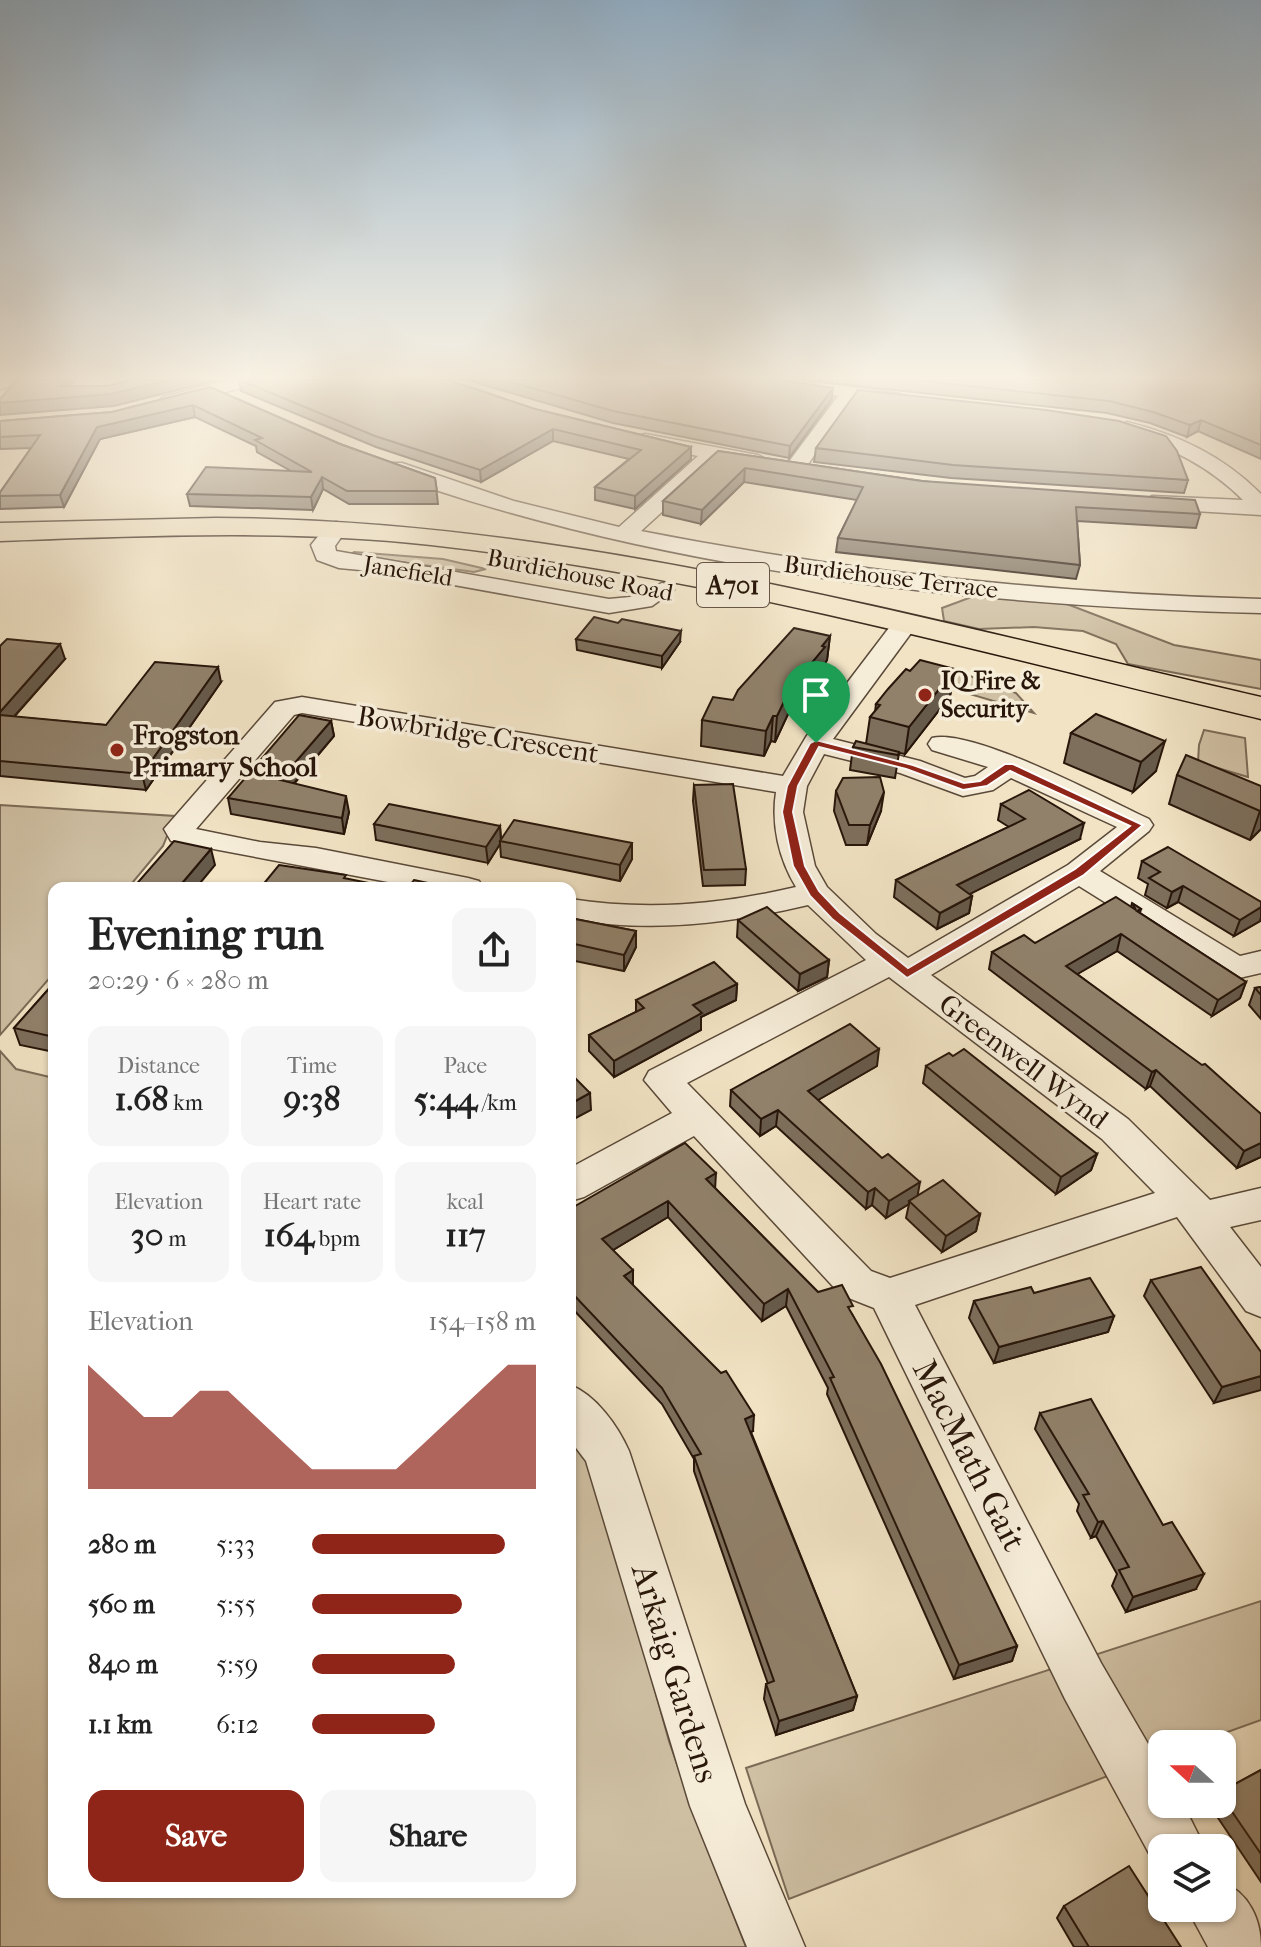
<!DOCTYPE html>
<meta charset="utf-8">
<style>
:root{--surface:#fff;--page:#f6f6f6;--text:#222;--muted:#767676;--accent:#8f2418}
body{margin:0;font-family:"IM FELL French Canon",serif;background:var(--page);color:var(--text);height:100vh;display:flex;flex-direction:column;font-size:30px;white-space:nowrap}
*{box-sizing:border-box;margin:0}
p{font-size:26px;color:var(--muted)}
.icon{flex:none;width:44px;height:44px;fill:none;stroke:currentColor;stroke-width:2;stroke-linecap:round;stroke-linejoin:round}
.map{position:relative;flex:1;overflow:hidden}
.panel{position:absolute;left:48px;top:882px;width:528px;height:1016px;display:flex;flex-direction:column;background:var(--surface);border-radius:16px;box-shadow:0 2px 6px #0004}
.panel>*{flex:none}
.needle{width:52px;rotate:291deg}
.buttons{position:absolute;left:1148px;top:1730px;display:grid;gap:16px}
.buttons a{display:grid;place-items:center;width:88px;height:88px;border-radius:16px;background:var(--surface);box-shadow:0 2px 6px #0004;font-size:40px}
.pin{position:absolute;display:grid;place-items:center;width:68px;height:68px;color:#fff;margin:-82px -34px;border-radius:50% 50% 50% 0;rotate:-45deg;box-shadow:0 0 8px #0007}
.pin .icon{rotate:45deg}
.round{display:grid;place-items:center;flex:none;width:84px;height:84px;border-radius:16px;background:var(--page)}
.summary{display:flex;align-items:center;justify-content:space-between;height:136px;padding:0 40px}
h1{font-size:44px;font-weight:700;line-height:60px}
.figures{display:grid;grid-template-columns:repeat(3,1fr);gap:12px;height:136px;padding:8px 40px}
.figures div{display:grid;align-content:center;border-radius:16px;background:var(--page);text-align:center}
.figures b{font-size:34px;font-weight:700}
.figures small{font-size:22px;font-weight:400}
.figures p{font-size:22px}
.chart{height:224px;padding:16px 40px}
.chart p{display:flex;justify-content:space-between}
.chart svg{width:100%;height:144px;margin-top:8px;fill:var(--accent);opacity:.7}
.action{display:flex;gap:16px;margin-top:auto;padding:16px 40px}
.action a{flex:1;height:92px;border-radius:16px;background:var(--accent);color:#fff;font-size:32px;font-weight:700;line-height:92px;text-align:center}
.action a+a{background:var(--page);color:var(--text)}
ul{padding:0 40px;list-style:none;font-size:26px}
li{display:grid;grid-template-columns:128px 96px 1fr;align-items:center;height:60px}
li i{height:20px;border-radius:10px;background:var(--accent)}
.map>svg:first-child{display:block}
.green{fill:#cfc0a4;stroke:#7c6b57;stroke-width:2}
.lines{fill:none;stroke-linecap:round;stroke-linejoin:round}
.minor-casing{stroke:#5a4938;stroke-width:3}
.primary-casing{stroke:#28160a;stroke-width:3}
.minor{fill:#f6edd9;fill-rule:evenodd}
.primary{fill:#f1e3c4;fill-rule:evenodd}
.wall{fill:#7d6f5c;stroke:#28160a;stroke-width:2}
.shaded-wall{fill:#665a4b;stroke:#28160a;stroke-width:2}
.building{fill:#91816b;stroke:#28160a;stroke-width:2}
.route{fill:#8f2418;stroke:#fff;stroke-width:2;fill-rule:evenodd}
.poi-dot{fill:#8f2418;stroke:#f6edd9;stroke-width:3}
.labels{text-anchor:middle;stroke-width:7;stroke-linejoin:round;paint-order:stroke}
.far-street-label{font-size:24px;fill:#28160a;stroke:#f6edd9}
.far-poi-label{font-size:24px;font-weight:bold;fill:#28160a;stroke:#f6edd9;text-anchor:start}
.shield{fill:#f6edd9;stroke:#665648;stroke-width:2}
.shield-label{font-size:26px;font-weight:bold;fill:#28160a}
.poi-label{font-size:28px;font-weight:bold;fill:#28160a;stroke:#f6edd9;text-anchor:start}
.street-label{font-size:28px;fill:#28160a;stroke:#f6edd9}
.near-street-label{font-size:34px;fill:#28160a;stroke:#f6edd9}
</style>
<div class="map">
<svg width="1261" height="1947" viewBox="0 0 1261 1947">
<rect width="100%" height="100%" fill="#f1e3c4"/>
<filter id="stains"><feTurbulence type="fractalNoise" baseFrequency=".0025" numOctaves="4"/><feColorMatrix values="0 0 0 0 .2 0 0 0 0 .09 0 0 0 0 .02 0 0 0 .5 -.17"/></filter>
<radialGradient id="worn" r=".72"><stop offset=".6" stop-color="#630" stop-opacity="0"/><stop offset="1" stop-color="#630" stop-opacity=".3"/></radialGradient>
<g class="green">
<path d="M354,552L443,559L486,569L474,572L350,555Z"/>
<path d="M977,595L1067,604L1174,645L1261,660V689L1128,664L1116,644L1083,631L1034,627L979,629L944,621L942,608Z"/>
<path d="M930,666L967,675L1016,693L1034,713L909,676Z"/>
<path d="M1204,730L1245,738L1248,777L1198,762L1199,745Z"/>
<path d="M0,805L175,816L163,846L128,888H54V973L0,1035Z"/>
<path d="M0,1051L16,1069L54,1078V1892H570V1436L591,1461L669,1741L698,1825L746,1947H0Z"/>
<path d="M1261,1601V1720L1194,1744H1162V1755L789,1899L746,1768Z"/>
</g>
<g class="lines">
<defs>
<g id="minor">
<path d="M0,380H13L7,387L0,389Z"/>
<path d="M228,380H259L256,384L170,407L160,401L163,397Z"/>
<path d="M760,380H804L900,394L910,400L900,406L855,399L803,471L796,473L785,467L838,396L769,386Z"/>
<path d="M1127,422C1179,435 1223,456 1261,494V515L1144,508L1141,503L1152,496L1243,500C1208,465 1167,445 1120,432L1117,428Z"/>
<path d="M645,434L758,455L769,461L758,467L719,460L641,531C845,571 1053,594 1261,599V613C973,606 658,571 386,473L383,468L386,463H402L514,501L619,527L698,456L638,444L635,440L638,436Z"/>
<path d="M336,522L344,524L347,529L335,546L336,551L609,599L630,597L662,583L671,585L674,590L652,606L609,613L382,572L339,568L317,560L311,545L328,524Z"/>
<path d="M904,617L913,620L917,625L833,739L920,761L965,778L975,776L988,767L932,750L928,744L932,738C973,728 1106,799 1149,819L1153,825L1149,831L1100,871L1240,956L1261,951V973L1235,979L1223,976L1079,886L931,975L1128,1119L1210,1200L1261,1188V1220L1230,1227L1261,1267V1317L1246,1311L1177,1217L915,1305L1101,1663L1162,1768V1804H1183L1205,1848H1162V1870L1157,1868L1065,1699L874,1308L841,1295L694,1136L584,1197L570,1201V1168L672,1113L644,1080L649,1071L866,960L808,905C727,924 652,933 570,919V899C647,911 719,905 796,887C779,859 771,825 776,792L302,713L294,715L196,829L260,842L316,848L468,878L479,881L484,888H420L171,841L164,829L275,702L302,697L783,776L806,737L895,620ZM824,754L900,773L963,796L993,790L1011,778L1117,827L1068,865L908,958L876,934L827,887L815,866L803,812L807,786ZM889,977L1102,1139L1155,1193L890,1278L871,1271L687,1083Z"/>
<path d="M570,1385C596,1395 618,1426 629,1451L745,1804L805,1947H747L690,1806L586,1461L570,1440Z"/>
<path d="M1222,1882C1249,1893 1261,1919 1261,1947H1208L1187,1908H1222Z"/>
</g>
<path id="primary" d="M216,518C572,519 916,618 1261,697V719C986,654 712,576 431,545C288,529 143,536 0,541V523Z"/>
</defs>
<use href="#minor" class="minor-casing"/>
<use href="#primary" class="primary-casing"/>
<use href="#minor" class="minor"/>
<use href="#primary" class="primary"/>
</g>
<g class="wall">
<path d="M239,380H782L832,399L789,458L613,423L467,380H448L535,409L691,447V459L635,509L595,500V487L629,459L553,441L481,482L376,447L241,391Z"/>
<path d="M802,380H1261V459L1198,431L1187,437L1150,423L1107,413Z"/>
<path d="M210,387L340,444L435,478L438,504H349L323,489L313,510L190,506L187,494L291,471L257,452L256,446L195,417L100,439L64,507L0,509V491H1L31,448L0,449V421L112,412Z"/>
<path d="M816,448L1188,480L1184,493L951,478L814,462Z"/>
<path d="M718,451L922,481L1200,514L1196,528L1077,521L1080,565L1076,579L836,552L838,538L857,500L744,482L701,524L663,515V501Z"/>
<path d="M830,636L827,660L824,665L823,671L788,714L775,742L771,741L764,756L701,746L702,720Z"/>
<path d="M576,639L680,642L662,668L577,650Z"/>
<path d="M0,646L65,659L14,717L106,725L221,682L146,790L0,776Z"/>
<path d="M955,669L950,696L905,754L899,753L895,778L850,770L853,747L866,744L870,717L875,712L876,704L910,671Z"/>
<path d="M1096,714L1156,771L1133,792L1064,763L1071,733Z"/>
<path d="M331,721L334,736L294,784L349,812L344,834L231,814L228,798Z"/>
<path d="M1177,775L1261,786V829L1250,840L1169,804Z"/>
<path d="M694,785L746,869L745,885L703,886L693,801Z"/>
<path d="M836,791L881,811L867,845H846L834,811Z"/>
<path d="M1001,804L1080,839L969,894L972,896L969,913L937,929L894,897L896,880L1009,827L998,820Z"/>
<path d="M374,824L500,826L501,839L632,843V859L620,881L501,857L500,844L488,863L376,840Z"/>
<path d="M1142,861L1261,902V917L1260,921L1234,936L1178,902L1167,908L1145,895L1148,884L1138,878Z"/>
<path d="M1132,903L1141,909L1140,913L1246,982L1240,998L1212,1016L1117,951L1077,974L1261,1114V1157L1237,1168L1150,1086L1146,1089L989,969L992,952L1035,943L1131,907Z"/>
<path d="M570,918L636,931V947L624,971L570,960Z"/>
<path d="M738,920L829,960L827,977L798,991L737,937Z"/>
<path d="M54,983V1052L20,1045L14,1028Z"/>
<path d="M737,984L736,1000L701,1017V1030L614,1077L589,1051V1035L636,1012V1000Z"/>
<path d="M1261,987V1019L1249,1005L1255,988Z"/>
<path d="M877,1066L818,1100L918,1196L980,1214L976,1231L942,1252L906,1218L909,1204L886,1218L872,1205L866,1209L776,1126L760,1136L730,1106L731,1090Z"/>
<path d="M926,1066L1097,1154L1091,1170L1056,1194L923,1083Z"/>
<path d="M715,1188L818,1292L852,1314L1017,1646L1012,1661L954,1679L827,1394L828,1388L786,1306L762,1321L668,1217L613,1250L633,1286L753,1431L751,1432L857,1696L853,1710L776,1735L764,1699L766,1684H768L694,1471V1459L662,1404L570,1306V1209Z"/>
<path d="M1151,1280L1261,1352L1214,1403L1144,1296Z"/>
<path d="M1034,1293L1114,1316L1108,1332L994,1363L969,1318L974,1301Z"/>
<path d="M1040,1413L1196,1589L1126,1612L1112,1586L1117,1574L1096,1536L1091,1538L1077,1511L1079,1504L1035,1429Z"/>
<path d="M1261,1770V1882L1210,1806L1211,1804H1222V1791Z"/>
<path d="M1064,1906L1181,1947H1074L1057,1918Z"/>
</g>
<g class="shaded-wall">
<path d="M64,380H75L62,397L59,386Z"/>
<path d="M170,380H217L114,406L0,415V403Z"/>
<path d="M833,388L832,399L789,458L790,446Z"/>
<path d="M193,405L195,417L100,439L64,507L60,495L97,427Z"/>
<path d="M1201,420L1198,431L1187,437L1190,425Z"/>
<path d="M553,429V441L481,482L480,470Z"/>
<path d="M691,447V459L635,509V496Z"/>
<path d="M745,468L744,482L701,524L702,510Z"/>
<path d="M322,477L323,489L313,510L311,497Z"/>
<path d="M681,631L680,642L662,668V656Z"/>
<path d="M830,636L827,660L824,665L823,671L788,714L775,742L777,716L790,689Z"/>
<path d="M60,644L65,659L2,730L0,723V712Z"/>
<path d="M218,667L221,682L146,790L142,774Z"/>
<path d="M955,669L950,696L905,754L909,727Z"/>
<path d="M773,716L771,741L764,756L766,731Z"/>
<path d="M331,721L334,736L283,796L280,780Z"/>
<path d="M1165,741L1156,771L1133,792L1141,762Z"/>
<path d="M884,792L881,811L867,845L870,825Z"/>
<path d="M346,796L349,812L344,834L342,818Z"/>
<path d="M1261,810V829L1250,840L1260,811Z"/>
<path d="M1084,823L1080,839L954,902L957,885Z"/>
<path d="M500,826L501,841H500V844L488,863L486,847Z"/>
<path d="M632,843V859L620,881V865Z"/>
<path d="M211,849L215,865L196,888H178Z"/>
<path d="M1183,886L1178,902L1167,908L1172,892Z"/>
<path d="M972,896L969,913L937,929L940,913Z"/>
<path d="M1261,907V917L1260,921L1234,936L1240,920Z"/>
<path d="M636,931V947L624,971V955Z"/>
<path d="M1121,934L1117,951L1062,983L1066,966Z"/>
<path d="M829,960L827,977L798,991L800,974Z"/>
<path d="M1246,982L1240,998L1212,1016L1218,1000Z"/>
<path d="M737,984L736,1000L701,1017V1030L614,1077V1061L693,1005Z"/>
<path d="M879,1049L877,1066L806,1107L808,1091Z"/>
<path d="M1156,1070L1150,1086L1146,1089L1152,1072Z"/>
<path d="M590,1093L591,1110L570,1121V1104Z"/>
<path d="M778,1110L776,1126L760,1136L761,1119Z"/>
<path d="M1261,1143V1157L1237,1168L1244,1151Z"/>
<path d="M1097,1154L1091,1170L1056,1194L1061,1177Z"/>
<path d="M716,1173L715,1190L706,1179Z"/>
<path d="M920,1182L917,1199L909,1201V1204L886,1218L889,1201Z"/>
<path d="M875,1188L872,1205L866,1209L868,1192Z"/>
<path d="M668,1201V1217L603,1256L602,1239Z"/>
<path d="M980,1214L976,1231L942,1252L946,1236Z"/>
<path d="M633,1270V1286L624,1276Z"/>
<path d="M788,1289L786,1306L762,1321L764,1304Z"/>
<path d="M1114,1316L1108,1332L994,1363L999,1347Z"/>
<path d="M1261,1376V1390L1214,1403L1222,1387Z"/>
<path d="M754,1415L753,1431L744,1435L745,1419Z"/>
<path d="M1103,1521L1096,1536L1091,1538L1098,1522Z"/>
<path d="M1204,1574L1196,1589L1126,1612L1133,1597Z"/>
<path d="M1017,1646L1012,1661L954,1679L959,1665Z"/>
<path d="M857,1696L853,1710L776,1735L779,1721Z"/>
</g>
<g class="building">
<path d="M17,380H64L59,386H108L130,380H170L111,394L0,403V399Z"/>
<path d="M240,380H448L535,409L691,447L635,496L595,487L641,450L553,429L480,470L375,436Z"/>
<path d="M504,380H782L833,388L790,446L613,411Z"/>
<path d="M914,380H1261V445L1201,420L1190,425L1153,412L1109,401Z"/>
<path d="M210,387L340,444L435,478L437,491H347L322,477L311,497L187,494L206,467L312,472L255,440L262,438L193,405L97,427L60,495L0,496V491H1L40,435L0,437V421L112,412Z"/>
<path d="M858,390L1046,410L1119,421L1166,436L1177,451L1188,480L953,465L816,448Z"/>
<path d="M718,451L922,481L1195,500L1200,514L1076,507L1080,565L838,538L863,487L745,468L702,510L663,501Z"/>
<path d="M594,617L618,623L622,619L681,631L662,656L576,639Z"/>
<path d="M794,628L830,636L822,646L825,647L790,689L777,716H773L766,731L702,720L713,697L733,700L738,690Z"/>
<path d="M7,639L60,644L0,712V646Z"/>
<path d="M920,660L955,669L909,727L870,717L880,705L876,704L888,689L906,669L910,671Z"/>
<path d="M155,662L218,667L142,774L0,761V715L106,725Z"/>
<path d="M1096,714L1165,741L1141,762L1071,733Z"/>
<path d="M299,715L331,721L280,780L346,796L342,818L228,798Z"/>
<path d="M856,741L899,752L898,755L853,747Z"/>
<path d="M1186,755L1261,786V810L1260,811L1177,775Z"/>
<path d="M880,777L884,792L870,825H849L836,791L843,778Z"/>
<path d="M733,784L746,869L704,870L694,785Z"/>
<path d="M1029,790L1084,823L957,885L972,896L940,913L896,880L1025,819L1001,804Z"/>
<path d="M389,804L500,826L486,847L374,824Z"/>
<path d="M514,820L632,843L620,865L500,841Z"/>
<path d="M174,841L211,849L178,888H133Z"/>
<path d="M1168,847L1261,902V907L1240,920L1183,886L1172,892L1149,878L1160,872L1142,861Z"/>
<path d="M279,865L346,875L344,878L393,888H268L261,887Z"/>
<path d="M414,880L451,888H408Z"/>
<path d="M1116,897L1136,910L1132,903L1141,909L1137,911L1246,982L1218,1000L1121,934L1066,966L1202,1065L1205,1064L1261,1114V1143L1244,1151L1156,1070L1152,1072L992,952L1024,935L1035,943Z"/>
<path d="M767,907L829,960L800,974L738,920Z"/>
<path d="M570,918L636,931L624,955L570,943Z"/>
<path d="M714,962L737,984L693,1005L702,1013L614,1061L589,1035L644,1008L636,1000Z"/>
<path d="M54,983V1037L14,1028Z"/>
<path d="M1261,987V995L1255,988Z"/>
<path d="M850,1024L879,1049L808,1091L882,1158L888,1154L920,1182L889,1201L875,1188L868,1192L778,1110L761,1119L731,1090Z"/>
<path d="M964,1049L1097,1154L1061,1177L926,1066L949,1053L953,1056Z"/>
<path d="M570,1073L590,1093L570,1104Z"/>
<path d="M685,1143L716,1173L706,1179L818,1292L842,1285L853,1306L848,1307L881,1364L1017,1646L959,1665L830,1378L834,1377L788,1289L764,1304L668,1201L602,1239L633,1270L624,1276L721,1373L726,1371L754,1415L745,1419L857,1696L779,1721L766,1684L774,1681L694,1456L701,1454L662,1388L570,1291V1288L573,1286L570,1283V1209Z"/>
<path d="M943,1180L980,1214L946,1236L909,1201Z"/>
<path d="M1201,1267L1261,1352V1376L1222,1387L1151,1280Z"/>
<path d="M1090,1278L1114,1316L999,1347L974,1301L1031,1287L1034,1293Z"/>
<path d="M1091,1399L1163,1525L1172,1522L1204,1574L1133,1597L1119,1570L1129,1567L1103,1521L1098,1522L1083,1495L1089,1494L1040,1413Z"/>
<path d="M1261,1770V1854L1222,1797V1791Z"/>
<path d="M1129,1866L1181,1947H1089L1064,1906Z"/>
</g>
<linearGradient id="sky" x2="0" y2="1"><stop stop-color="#90abc0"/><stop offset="0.58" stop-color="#f9f2e4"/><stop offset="1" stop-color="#f9f2e4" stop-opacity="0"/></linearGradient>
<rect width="1261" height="652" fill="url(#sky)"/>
<path class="route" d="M816,740L913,765L964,783L980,781L1005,764H1013L1143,825L1084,875L907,978L832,919L810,896L793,866L782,812L787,786L810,743ZM819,747L906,769L963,790L987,786L1010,771L1130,826L1075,869L908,968L840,913L819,891L805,866L793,812L798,786Z"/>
<g class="poi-dot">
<circle cx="925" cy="695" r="8"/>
<circle cx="117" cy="750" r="8"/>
</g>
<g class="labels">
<g class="far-street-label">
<text transform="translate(408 571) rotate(9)" y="8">Janefield</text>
<text transform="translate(580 575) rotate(11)" y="8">Burdiehouse Road</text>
<text transform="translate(891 577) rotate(7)" y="8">Burdiehouse Terrace</text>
</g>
<g class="far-poi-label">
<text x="941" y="689">IQ Fire &amp;<tspan x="941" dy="28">Security</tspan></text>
</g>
<rect class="shield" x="697" y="563" width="72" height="44" rx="6"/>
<g class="shield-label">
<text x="733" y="594">A701</text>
</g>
<g class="poi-label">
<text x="133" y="744">Frogston<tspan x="133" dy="32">Primary School</tspan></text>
</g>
<g class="street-label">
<text transform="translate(478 734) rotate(9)" y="10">Bowbridge Crescent</text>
<text transform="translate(1024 1061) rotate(37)" y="10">Greenwell Wynd</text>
</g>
<g class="near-street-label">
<text transform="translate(970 1455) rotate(63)" y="12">MacMath Gait</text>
<text transform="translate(676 1673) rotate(73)" y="12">Arkaig Gardens</text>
</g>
</g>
<rect width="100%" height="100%" filter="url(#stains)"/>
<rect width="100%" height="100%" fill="url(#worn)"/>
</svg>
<div class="buttons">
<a><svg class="needle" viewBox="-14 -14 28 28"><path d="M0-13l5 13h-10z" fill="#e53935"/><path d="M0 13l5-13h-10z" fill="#767676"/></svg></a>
<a><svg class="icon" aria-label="layers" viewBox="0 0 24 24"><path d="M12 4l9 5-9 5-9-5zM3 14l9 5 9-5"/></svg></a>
</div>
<div class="pin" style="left:816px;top:743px;background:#1e9e55"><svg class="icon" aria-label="arrive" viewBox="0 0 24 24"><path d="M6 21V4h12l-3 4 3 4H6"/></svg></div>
<section class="panel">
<div class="summary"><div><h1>Evening run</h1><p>20:29 · 6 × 280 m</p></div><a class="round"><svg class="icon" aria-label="share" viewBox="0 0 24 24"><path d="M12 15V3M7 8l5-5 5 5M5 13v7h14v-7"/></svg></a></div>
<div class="figures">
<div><p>Distance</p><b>1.68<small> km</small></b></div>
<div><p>Time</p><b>9:38</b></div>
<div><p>Pace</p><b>5:44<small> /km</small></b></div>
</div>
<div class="figures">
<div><p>Elevation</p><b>30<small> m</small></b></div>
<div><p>Heart rate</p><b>164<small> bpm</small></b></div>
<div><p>kcal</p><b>117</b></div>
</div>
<div class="chart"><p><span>Elevation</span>154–158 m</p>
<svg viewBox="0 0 160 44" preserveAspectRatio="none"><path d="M0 44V6L10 14L20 22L30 22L40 14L50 14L60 22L70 30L80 38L90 38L100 38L110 38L120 30L130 22L140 14L150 6L160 6V44z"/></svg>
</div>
<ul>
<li><b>280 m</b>5:33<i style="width:86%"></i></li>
<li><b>560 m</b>5:55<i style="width:67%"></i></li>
<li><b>840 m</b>5:59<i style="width:64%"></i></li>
<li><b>1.1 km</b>6:12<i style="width:55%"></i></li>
</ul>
<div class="action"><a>Save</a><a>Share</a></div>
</section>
</div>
